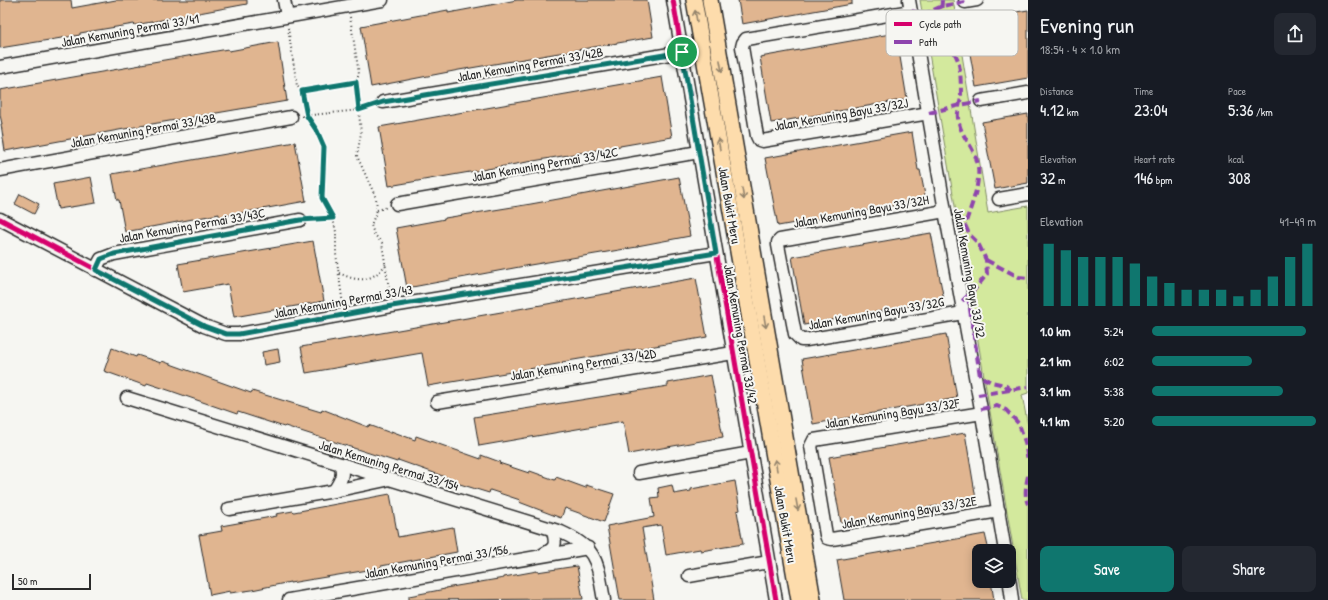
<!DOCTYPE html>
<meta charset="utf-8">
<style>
:root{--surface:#171b24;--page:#242831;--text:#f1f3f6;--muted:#9ea1a6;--accent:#0f766e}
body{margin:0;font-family:"Patrick Hand",sans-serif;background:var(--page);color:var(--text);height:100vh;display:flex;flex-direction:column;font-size:15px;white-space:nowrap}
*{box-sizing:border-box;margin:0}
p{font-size:13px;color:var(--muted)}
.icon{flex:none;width:22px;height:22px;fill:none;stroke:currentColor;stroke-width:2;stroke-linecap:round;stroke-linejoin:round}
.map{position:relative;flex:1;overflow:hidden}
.drawer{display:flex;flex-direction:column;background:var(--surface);width:300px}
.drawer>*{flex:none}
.tools{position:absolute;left:972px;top:544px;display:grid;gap:8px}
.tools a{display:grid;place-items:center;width:44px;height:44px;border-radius:8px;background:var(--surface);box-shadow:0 2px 10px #0003;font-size:20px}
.scale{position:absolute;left:12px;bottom:10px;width:79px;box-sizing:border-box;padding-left:4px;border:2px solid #2b2b2b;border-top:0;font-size:11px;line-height:14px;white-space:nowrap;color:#2b2b2b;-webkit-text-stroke:3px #f6f6f2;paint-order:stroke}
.pin{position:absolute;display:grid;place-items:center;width:34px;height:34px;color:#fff;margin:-17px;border:2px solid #fff;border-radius:50%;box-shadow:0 1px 4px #0007}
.round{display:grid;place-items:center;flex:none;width:42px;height:42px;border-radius:8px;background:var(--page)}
.overview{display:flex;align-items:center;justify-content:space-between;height:68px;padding:0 12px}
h1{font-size:22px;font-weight:600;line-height:30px}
.figures{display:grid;grid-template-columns:repeat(3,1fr);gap:6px;height:68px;padding:4px 12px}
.figures div{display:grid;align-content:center}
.figures b{font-size:17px;font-weight:600}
.figures small{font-size:11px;font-weight:400}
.figures p{font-size:11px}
.chart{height:112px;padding:8px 12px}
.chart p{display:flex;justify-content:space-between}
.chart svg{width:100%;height:72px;margin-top:4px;stroke:var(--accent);stroke-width:6}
.cta{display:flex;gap:8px;margin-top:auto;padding:8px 12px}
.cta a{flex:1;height:46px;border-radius:8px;background:var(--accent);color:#fff;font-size:16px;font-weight:600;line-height:46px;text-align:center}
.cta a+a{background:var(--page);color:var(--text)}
ul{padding:0 12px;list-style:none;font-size:13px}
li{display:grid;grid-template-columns:64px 48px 1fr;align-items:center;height:30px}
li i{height:10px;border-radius:5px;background:var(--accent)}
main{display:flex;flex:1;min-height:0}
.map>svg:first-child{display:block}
.green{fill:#d3e99d;stroke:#7f8a64}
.building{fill:#e0b590;stroke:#2b2b2b}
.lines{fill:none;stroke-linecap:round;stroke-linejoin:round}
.minor-casing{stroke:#2b2b2b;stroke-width:15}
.major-casing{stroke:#2b2b2b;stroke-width:18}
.path{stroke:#2b2b2b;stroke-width:2;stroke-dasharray:1 3;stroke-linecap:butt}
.minor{stroke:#f6f6f2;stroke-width:12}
.major{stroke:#fddcac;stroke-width:15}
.quiet{stroke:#8e44ad;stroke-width:4;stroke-dasharray:8 4;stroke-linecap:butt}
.cycleway-casing{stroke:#f6f6f2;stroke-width:8}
.cycleway{stroke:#d6006c;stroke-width:5}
.oneway{stroke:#94846c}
.route-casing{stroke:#fff;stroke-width:8}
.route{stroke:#0f766e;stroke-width:5}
.labels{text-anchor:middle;stroke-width:4;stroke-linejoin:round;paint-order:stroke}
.street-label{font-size:13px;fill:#2b2b2b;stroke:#f6f6f2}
.key{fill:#f6f6f2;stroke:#b9b9b6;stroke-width:1}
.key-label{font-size:11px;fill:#2b2b2b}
</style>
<main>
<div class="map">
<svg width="1028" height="600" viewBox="0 0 1028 600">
<rect width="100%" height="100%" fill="#f6f6f2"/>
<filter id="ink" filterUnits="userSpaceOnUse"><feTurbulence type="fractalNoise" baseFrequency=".025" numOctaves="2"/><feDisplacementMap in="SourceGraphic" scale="8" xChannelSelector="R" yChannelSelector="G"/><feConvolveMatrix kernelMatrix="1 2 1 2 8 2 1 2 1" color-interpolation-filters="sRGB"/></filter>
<g filter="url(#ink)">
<path class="green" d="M920,0H953L988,213L1028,206V393L1022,395L1028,426V600H1022Z"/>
<g class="building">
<path d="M0,0H71L72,8L116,0H247V4L135,25L134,24L80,33V35L0,48Z"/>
<path d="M517,0H647L653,37L459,70L371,87L361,26L448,10V13Z"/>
<path d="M738,0H852V4L742,24Z"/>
<path d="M1028,10V78L976,87L964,21Z"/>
<path d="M896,33L907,99L771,123L760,57Z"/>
<path d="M278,42L287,101L146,125L5,151L1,124H2L0,115V90L141,65V64L182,57L228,49L229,51Z"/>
<path d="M662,77L672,137L389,186L379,127Z"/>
<path d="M1028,114V183L995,189L982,122Z"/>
<path d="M912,132L918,170H920L926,200L778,226L765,158Z"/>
<path d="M295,142L306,201L219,217V214L125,232L119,200H117L112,174Z"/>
<path d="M91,177L96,203L58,209L53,184Z"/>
<path d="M679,177L690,236L637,246V247L530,265L407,288L396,228L445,219V218L531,204Z"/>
<path d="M20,194L39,204L34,214L15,204Z"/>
<path d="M931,233L944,300L804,325L792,257Z"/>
<path d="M313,241L324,301L234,317L228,284L183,292L178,264Z"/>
<path d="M696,278L707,337L562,362L563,363L523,370L428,386L422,353L306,373L301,347Z"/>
<path d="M946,334L957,398L813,424L802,359Z"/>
<path d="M112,348L136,357L137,355L161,363L162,361L251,393L252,391L321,412L322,409L368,427L369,425L391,433V431L415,440L416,436L481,459V455L500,462L499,463L529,473L530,471L555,480L556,477L586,488V485L614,494L604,522L565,508L561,518L519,502L520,500L490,490L489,493L450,481L451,479L398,460L397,462L285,426L284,427L238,412L237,414L171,391L147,383L146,386L104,371Z"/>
<path d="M278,349L280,362L264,365L262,352Z"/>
<path d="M711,375L723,437L629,454L623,421L479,446L474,417L668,386V383Z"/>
<path d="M965,433L976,499L841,523L829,457Z"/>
<path d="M735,481L740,510L737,511L743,544L701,551L700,549L666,555L661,525L642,528L654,600H620L607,526L654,517L651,498L659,497L658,488L672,485L674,494L691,491V489Z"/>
<path d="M390,494L398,537L453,527L457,552L381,566V568L368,570L290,583V582L252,590L230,593V591L210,595L199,535L222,531L221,526L277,516L276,514L293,511L294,512Z"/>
<path d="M985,534L989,551H979V581H991L994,600H844L837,560Z"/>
<path d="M577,566L583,599L409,600V596L445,589V588L504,578V577L537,571V572Z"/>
</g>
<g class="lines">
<defs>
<g id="minor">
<path d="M284,0L287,16"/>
<path d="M673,0L776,600"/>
<path d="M909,0L945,211L981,409L1005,551"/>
<path d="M965,2L977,0"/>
<path d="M911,11L746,39L743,43L742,47L757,136L759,140L762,141L929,113"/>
<path d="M0,67L382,0"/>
<path d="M981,101L1028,93"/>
<path d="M383,102L682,52"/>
<path d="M0,170L291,117"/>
<path d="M999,199L1028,194"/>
<path d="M397,204L699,152"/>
<path d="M945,211L780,240L778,242V245L795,334L801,340H806L963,313"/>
<path d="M0,219L204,326L226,334H239L392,306L716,253"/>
<path d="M95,270L101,259L114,254L300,220"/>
<path d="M127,398L561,532C599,549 597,563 604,600"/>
<path d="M437,402L733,353"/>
<path d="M982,413L814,440L811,446L826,535L827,538L832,539L999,511"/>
<path d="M639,473L751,453"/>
<path d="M334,491C340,482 345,474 340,464"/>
<path d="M229,509L334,491L386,480"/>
<path d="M542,555C557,547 556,545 553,530"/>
<path d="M689,576L769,562"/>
<path d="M1009,577L1012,600"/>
<path d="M289,600L588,548"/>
</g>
<g id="major">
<path d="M694,0L799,600"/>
<path d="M710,0L813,600"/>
</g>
</defs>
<use href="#minor" class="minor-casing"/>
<use href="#major" class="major-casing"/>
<g class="path">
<path d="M350,17L359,74L356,82L361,133L357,156L376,198L377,210L371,225L374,234L382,243L390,295"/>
<path d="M288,28L297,86L302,91L356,82"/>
<path d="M302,91L307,116L317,131L324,147L321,198L333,218L336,232V254L343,305"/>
<path d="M302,116L359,110L373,106"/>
<path d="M377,210L388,207"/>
<path d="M310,219L333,218"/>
<path d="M339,273C358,282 372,283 386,264"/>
</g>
<use href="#minor" class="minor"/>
<use href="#major" class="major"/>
<g class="quiet">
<path d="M942,0L941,18L936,28C943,37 953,48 957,58C961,66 961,88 961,97C960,104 957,112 958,118C960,133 967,139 973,151C986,174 972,202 965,225L969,234L978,243L986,260L987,274L975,289L961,302"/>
<path d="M911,11L925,14L942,6L965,2"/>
<path d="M925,14V19L928,25L936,28"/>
<path d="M929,113L960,105L981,101"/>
<path d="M986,260L1019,277L1028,278"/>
<path d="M968,296L980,376L991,382L1005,385L1011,390"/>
<path d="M978,395L1028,387"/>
<path d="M981,409L997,406L1006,410L1019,424L1025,442L1028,461"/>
<path d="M1028,476C1026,485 1024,496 1028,504"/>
</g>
<defs>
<g id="cycleway">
<path d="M673,0L776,600"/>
<path d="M0,219L204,326L226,334H239L392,306L716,253"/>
</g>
</defs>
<use href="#cycleway" class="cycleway-casing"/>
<use href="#cycleway" class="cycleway"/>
</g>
<defs><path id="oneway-shaft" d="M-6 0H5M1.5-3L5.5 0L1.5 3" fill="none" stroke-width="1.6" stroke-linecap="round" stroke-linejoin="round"/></defs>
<g class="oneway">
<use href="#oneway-shaft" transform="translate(696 16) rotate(-100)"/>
<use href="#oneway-shaft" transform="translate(721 66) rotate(80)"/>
<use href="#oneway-shaft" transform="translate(719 144) rotate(-100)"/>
<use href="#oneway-shaft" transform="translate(743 194) rotate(80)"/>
<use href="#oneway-shaft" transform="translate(765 322) rotate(80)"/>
<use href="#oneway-shaft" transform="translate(776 465) rotate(-100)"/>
<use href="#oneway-shaft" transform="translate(797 505) rotate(80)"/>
</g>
</g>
<g class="lines" filter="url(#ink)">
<defs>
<path id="route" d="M682,52L716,253L392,306L239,334H226L204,326L96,270L101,259L114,254L300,220L333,218L322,198L324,147L317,131L307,116L302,91L356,82L359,110L383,102Z"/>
</defs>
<use href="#route" class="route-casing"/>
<use href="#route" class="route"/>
</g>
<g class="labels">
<g class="street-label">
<text transform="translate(130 30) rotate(-10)" y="5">Jalan Kemuning Permai 33/41</text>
<text transform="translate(530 64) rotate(-10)" y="5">Jalan Kemuning Permai 33/42B</text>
<text transform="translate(841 114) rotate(-10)" y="5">Jalan Kemuning Bayu 33/32J</text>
<text transform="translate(143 130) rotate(-10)" y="5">Jalan Kemuning Permai 33/43B</text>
<text transform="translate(545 164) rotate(-10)" y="5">Jalan Kemuning Permai 33/42C</text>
<text transform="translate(730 205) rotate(80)" y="5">Jalan Bukit Meru</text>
<text transform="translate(861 211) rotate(-10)" y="5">Jalan Kemuning Bayu 33/32H</text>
<text transform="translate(192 225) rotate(-10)" y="5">Jalan Kemuning Permai 33/43C</text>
<text transform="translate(970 273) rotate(80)" y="5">Jalan Kemuning Bayu 33/32</text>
<text transform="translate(343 301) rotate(-10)" y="5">Jalan Kemuning Permai 33/43</text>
<text transform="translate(876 313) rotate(-10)" y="5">Jalan Kemuning Bayu 33/32G</text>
<text transform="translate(741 334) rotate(80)" y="5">Jalan Kemuning Permai 33/42</text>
<text transform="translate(583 364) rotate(-9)" y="5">Jalan Kemuning Permai 33/42D</text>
<text transform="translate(892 413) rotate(-9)" y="5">Jalan Kemuning Bayu 33/32F</text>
<text transform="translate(389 465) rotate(17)" y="5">Jalan Kemuning Permai 33/154</text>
<text transform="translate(909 512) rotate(-10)" y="5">Jalan Kemuning Bayu 33/32E</text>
<text transform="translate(786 524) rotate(80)" y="5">Jalan Bukit Meru</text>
<text transform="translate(436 561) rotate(-10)" y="5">Jalan Kemuning Permai 33/156</text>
</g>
</g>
<rect x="886" y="10" width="132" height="46" rx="6" class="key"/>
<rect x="894" y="22" width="18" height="4" fill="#d6006c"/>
<rect x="894" y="40" width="18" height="4" fill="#8e44ad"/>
<g class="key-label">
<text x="919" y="28">Cycle path</text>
<text x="919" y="46">Path</text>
</g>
</svg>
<div class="tools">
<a><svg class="icon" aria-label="layers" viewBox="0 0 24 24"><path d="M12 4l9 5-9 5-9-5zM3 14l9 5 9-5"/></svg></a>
</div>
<div class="scale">50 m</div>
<div class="pin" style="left:682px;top:52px;background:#1e9e55"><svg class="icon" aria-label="arrive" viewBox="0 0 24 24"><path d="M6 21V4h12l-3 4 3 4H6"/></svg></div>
</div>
<section class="drawer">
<div class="overview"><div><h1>Evening run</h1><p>18:54 · 4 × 1.0 km</p></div><a class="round"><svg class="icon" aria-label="share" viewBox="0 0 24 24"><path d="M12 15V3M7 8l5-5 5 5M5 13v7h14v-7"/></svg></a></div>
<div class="figures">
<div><p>Distance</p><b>4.12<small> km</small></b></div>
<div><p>Time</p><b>23:04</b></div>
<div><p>Pace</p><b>5:36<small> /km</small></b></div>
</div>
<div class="figures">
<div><p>Elevation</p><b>32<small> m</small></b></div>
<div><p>Heart rate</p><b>146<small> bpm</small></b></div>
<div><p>kcal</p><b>308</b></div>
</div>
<div class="chart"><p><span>Elevation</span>41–49 m</p>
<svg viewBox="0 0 160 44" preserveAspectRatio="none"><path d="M5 44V6M15 44V10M25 44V14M35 44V14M45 44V14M55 44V18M65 44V26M75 44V30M85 44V34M95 44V34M105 44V34M115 44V38M125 44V34M135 44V26M145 44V14M155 44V6"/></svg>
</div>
<ul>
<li><b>1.0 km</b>5:24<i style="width:94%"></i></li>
<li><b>2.1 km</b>6:02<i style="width:61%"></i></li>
<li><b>3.1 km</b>5:38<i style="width:80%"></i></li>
<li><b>4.1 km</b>5:20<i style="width:100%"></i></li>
</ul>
<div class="cta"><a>Save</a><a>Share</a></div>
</section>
</main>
